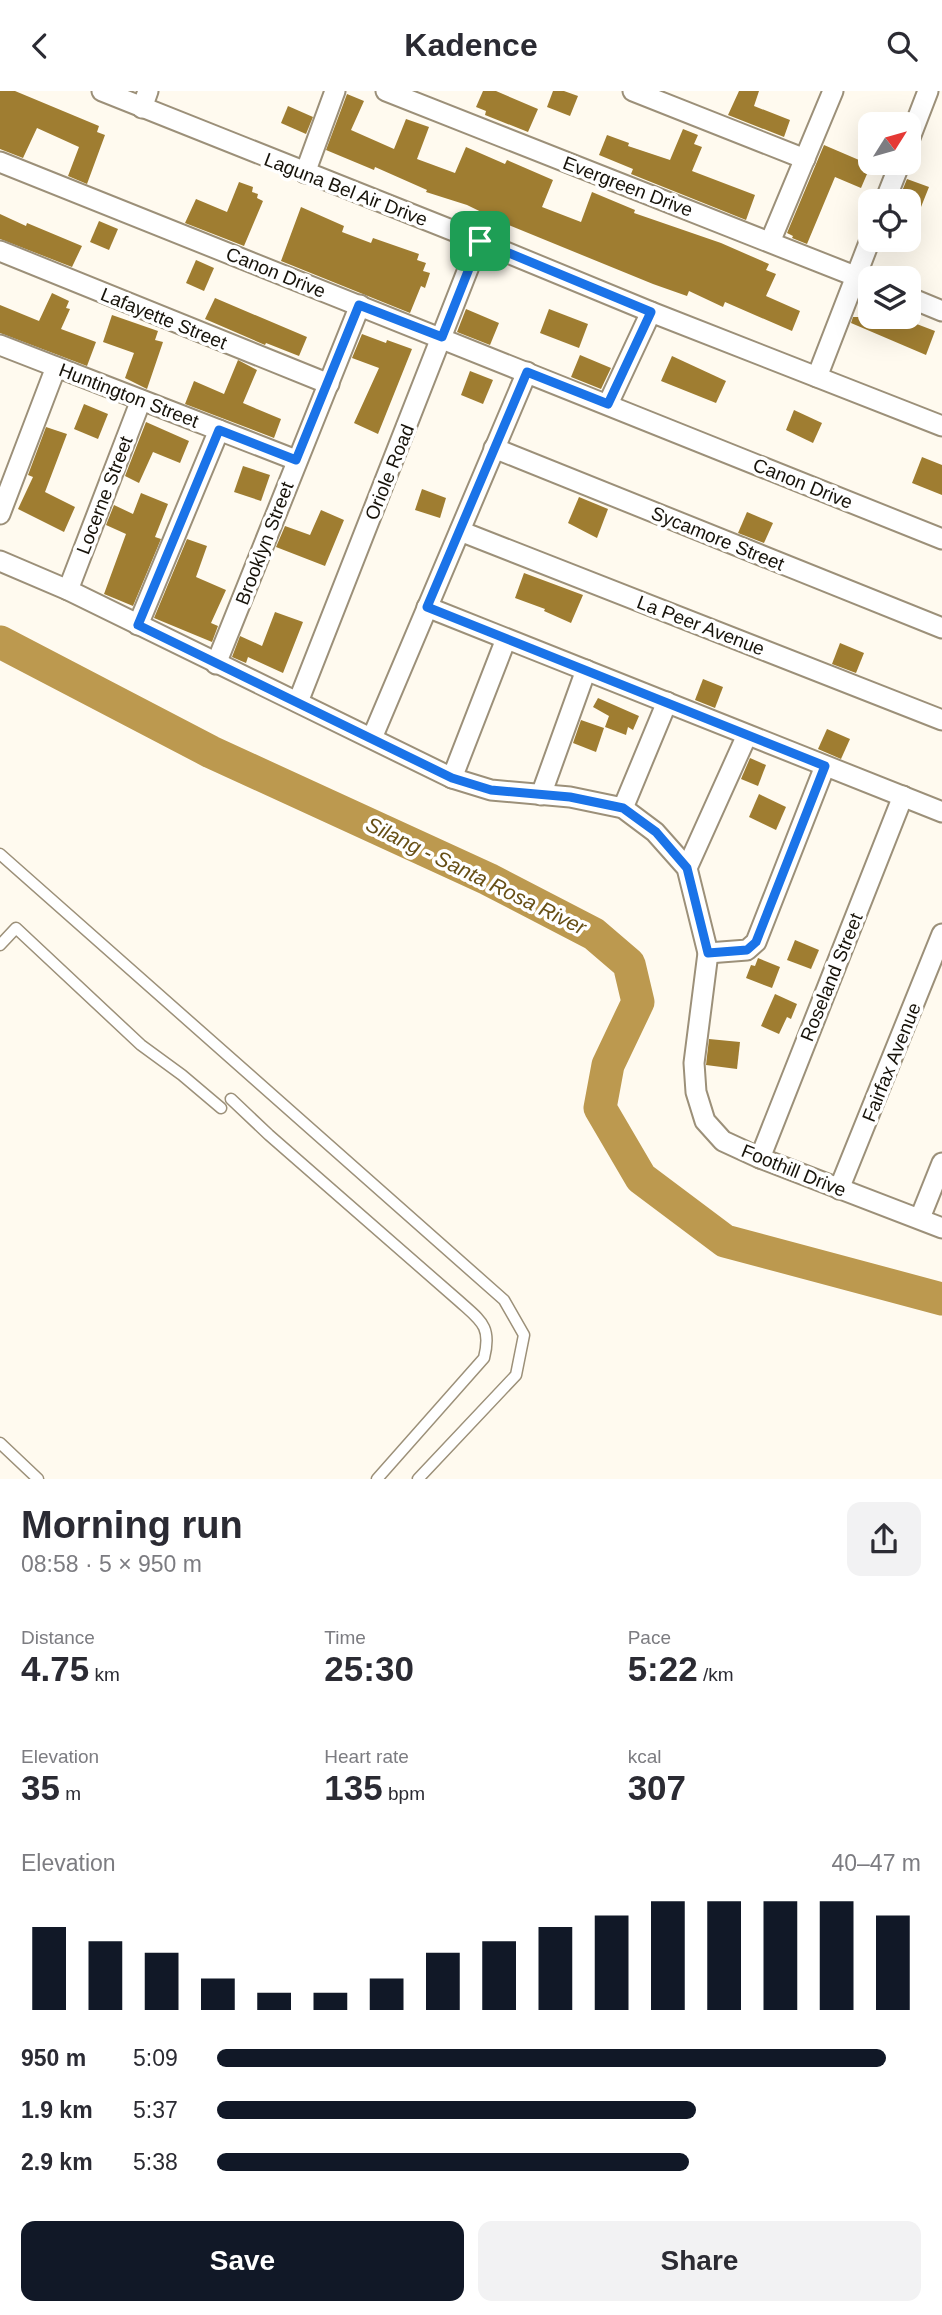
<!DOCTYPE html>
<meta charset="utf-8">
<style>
:root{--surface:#fff;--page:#f2f2f3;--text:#2b2b33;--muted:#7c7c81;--accent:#111827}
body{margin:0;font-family:Arial,sans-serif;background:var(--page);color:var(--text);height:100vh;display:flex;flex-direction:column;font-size:26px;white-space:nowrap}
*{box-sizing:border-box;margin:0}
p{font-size:23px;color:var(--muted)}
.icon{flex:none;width:38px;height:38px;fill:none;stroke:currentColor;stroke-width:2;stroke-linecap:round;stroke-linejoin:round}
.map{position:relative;height:1388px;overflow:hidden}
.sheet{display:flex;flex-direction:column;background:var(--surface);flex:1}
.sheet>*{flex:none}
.needle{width:46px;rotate:53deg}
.controls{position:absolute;left:858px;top:21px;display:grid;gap:14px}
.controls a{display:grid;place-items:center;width:63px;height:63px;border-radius:14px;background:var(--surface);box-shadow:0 7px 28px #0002;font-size:35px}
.pin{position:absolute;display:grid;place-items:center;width:60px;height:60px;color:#fff;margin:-30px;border-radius:14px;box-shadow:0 4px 10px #0006}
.round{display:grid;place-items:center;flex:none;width:74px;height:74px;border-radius:14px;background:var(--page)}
.head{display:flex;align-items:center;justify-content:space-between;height:119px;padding:0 21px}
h1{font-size:38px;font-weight:700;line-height:52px}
.metrics{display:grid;grid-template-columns:repeat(3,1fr);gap:10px;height:119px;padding:7px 21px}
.metrics div{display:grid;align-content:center}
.metrics b{font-size:35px;font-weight:700}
.metrics small{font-size:19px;font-weight:400}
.metrics p{font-size:19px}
.chart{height:196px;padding:14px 21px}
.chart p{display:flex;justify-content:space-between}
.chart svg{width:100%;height:126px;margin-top:7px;stroke:var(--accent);stroke-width:6}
.primary-button{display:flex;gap:14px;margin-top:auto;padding:14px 21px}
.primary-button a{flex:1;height:80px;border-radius:14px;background:var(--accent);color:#fff;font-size:28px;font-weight:700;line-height:80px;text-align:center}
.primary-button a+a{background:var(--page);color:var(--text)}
ul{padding:0 21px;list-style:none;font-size:23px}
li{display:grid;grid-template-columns:112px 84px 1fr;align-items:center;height:52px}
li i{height:18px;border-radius:9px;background:var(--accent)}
header{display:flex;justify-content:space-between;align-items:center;height:91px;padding:0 21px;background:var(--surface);font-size:32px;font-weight:700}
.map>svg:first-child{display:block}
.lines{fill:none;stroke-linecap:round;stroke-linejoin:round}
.river{stroke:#bc994f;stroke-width:33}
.building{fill:#9f7d31}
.service-casing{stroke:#9c9079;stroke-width:13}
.minor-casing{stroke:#9c9079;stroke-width:23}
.service{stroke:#fff;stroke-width:10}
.minor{stroke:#fff;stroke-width:19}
.route-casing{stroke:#fff;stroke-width:14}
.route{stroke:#1a73e8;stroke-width:9}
.labels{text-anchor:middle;stroke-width:7;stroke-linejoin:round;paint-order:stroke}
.street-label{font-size:19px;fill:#17130a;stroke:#fff}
.water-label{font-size:21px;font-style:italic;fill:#674f16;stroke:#fff}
</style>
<header><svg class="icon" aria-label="back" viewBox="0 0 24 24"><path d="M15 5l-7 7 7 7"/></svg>Kadence<svg class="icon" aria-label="search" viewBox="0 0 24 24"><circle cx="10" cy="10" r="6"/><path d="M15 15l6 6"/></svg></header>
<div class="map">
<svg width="942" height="1388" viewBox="0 0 942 1388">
<rect width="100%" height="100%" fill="#fffaef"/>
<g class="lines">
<path class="river" d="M0,551L211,661L488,788L594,843L629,873L638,911L608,974L600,1017L641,1087L725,1150L942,1208"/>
</g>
<g class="building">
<path d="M0,0H15L99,35L97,41L105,44L87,93L68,85L79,56L37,37L23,67L0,58Z"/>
<path d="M483,0H496L538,18L528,41L485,24L486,20L476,16Z"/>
<path d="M553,0H564L578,5L570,25L547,16Z"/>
<path d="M739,0H759L754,15L790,29L784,46L728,24Z"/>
<path d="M347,3L364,10L351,39L394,58L406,28L429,36L417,68L455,82L466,56L505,73L507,69L553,89L542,116L581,131L592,101L635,119L634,122L721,152L769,173L766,179L776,183L766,205L800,220L792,240L725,211L723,216L689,200L687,205L653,193L506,133L467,114L426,101L427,99L375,76L374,79L326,59Z"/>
<path d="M288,15L313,26L306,43L281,32Z"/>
<path d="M683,38L698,44L694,53L702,56L692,80L755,104L746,129L631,83L633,78L599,64L607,44L629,52L628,55L670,69Z"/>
<path d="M824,54L866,72L863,81L867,83L861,97L835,86L807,153L792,147L793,145L787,142Z"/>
<path d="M907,88L929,96L921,116L909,110H898Z"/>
<path d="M239,91L253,96L252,101L258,103L257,107L263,110L244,155L185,132L196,108L227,121Z"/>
<path d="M301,116L344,135L342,141L371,152L373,147L419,163L417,169L426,172L423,180L430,182L425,197L421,195L410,222L281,170Z"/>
<path d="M0,123L26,135L27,132L82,155L72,176L0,148Z"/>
<path d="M99,130L118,138L109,159L90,151Z"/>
<path d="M196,169L214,177L204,200L186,192Z"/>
<path d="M52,202L69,210L66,217L70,218L61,238L96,251L87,275L0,242V214L39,230Z"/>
<path d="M215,207L307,246L299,265L266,252L265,254L205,228Z"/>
<path d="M466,218L499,232L490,254L457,241Z"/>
<path d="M549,218L588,233L579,257L540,242Z"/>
<path d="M112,224L158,240L155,249L163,251L147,298L125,287L134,262L103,251Z"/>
<path d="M853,226H884L899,232L901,227L935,240L926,264L851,232Z"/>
<path d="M362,243L386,252L387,249L412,258L378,343L354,332L379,277L352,267Z"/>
<path d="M580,264L611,277L601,298L571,286Z"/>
<path d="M672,265L726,290L716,312L661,290Z"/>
<path d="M238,269L257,279L243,312L281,328L274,347L185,313L194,290L224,303Z"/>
<path d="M470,280L493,289L483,313L461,304Z"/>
<path d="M84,313L108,323L98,348L74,338Z"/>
<path d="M794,319L822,332L813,352L786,339Z"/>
<path d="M146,331L189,350L180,372L153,361L139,392L125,385Z"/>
<path d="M46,336L67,343L45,401L75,416L64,441L18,418L33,386L28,384Z"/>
<path d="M922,366L942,374V404L912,392Z"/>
<path d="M243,375L270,384L261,410L234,401Z"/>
<path d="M422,398L446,407L440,427L415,419Z"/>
<path d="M141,402L168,413L155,446L161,448L133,515L104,503L126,443L106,434L114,414L133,423Z"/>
<path d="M579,406L608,418L597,447L568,432Z"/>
<path d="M321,419L344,429L325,475L276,456L285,435L310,444Z"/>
<path d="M747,421L773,432L764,452L738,442Z"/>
<path d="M187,448L207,455L196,486L226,499L211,532L218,535L212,551L154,527Z"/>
<path d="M524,482L583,504L571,532L544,520L545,518L515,507Z"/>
<path d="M275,521L303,531L283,582L248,566L246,572L232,566L240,545L262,555Z"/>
<path d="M840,552L864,562L856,582L832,573Z"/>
<path d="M703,588L723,596L715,617L695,609Z"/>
<path d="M598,607L639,625L633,639L628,636L626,644L605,636L609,625L593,616Z"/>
<path d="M581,629L604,637L596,661L573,652Z"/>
<path d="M827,638L850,648L841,668L818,658Z"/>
<path d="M750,667L766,674L758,695L741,688Z"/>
<path d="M759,703L786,716L776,739L749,726Z"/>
<path d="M795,849L819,859L811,878L787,869Z"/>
<path d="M758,867L780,876L772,897L746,887L751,874L755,875Z"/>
<path d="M775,903L797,913L791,928L787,926L779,943L761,935Z"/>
<path d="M709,948L740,951L737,978L706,974Z"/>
</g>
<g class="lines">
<defs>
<g id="service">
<path d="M0,763L504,1209L524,1244L516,1284L418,1388"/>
<path d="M0,854L16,837L141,954L182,984L221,1017"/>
<path d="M231,1008L269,1044L459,1210C481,1230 492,1235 484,1267L377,1388"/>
<path d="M0,1352L38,1388"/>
</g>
<g id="minor">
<path d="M102,0L479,150L651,221L942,335"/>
<path d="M386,0L870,191"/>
<path d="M633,0L805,68"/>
<path d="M142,17L148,0"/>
<path d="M908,52L928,0"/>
<path d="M0,71L942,448"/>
<path d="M305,82L335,0"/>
<path d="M885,110L900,72"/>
<path d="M770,151L833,0"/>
<path d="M0,160L329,293"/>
<path d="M908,206L942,220"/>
<path d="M0,254L296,369"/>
<path d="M817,286L870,149"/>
<path d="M608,313L651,221"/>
<path d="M494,357L942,537"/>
<path d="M0,423L56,276"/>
<path d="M460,440L942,629"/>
<path d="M0,470L68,499L452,687L491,699L570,706L623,717L655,741L687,777L708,862L694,972L696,1001L705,1030L723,1050L760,1067L942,1137"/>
<path d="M68,499L141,309"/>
<path d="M427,516L942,721"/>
<path d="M138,534L219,339"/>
<path d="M216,573L360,214"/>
<path d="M298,611L479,150"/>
<path d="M372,647L527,281"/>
<path d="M452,687L506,548"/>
<path d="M541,704L586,579"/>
<path d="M623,717L667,611"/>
<path d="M687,777L747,644"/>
<path d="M708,862L747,859L756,851L825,675"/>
<path d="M760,1067L903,705"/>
<path d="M839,1098L942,843"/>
<path d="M920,1127L942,1072"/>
</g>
</defs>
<use href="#service" class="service-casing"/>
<use href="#minor" class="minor-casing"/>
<use href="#service" class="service"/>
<use href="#minor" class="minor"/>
</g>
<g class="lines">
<defs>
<path id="route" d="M480,150L651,221L608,313L527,281L427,516L825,675L756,851L747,859L708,862L687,777L656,741L623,717L570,706L491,699L452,687L138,534L219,339L296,369L359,214L442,246Z"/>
</defs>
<use href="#route" class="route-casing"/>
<use href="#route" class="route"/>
</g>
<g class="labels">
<g class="street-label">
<text transform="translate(628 95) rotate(21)" y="7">Evergreen Drive</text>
<text transform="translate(346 98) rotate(21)" y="7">Laguna Bel Air Drive</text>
<text transform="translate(276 181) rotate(22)" y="7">Canon Drive</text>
<text transform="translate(164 227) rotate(22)" y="7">Lafayette Street</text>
<text transform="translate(129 304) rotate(21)" y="7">Huntington Street</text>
<text transform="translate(389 381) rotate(-68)" y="7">Oriole Road</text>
<text transform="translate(803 392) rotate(22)" y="7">Canon Drive</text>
<text transform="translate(104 404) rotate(-69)" y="7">Locerne Street</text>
<text transform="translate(718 447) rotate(22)" y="7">Sycamore Street</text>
<text transform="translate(264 452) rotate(-69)" y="7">Brooklyn Street</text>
<text transform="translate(701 534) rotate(21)" y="7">La Peer Avenue</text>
<text transform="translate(831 886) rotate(-68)" y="7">Roseland Street</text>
<text transform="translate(891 971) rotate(-68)" y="7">Fairfax Avenue</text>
<text transform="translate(794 1079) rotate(22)" y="7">Foothill Drive</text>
</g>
<g class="water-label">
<text transform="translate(476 785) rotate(26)" y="7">Silang - Santa Rosa River</text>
</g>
</g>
</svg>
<div class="controls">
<a><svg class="needle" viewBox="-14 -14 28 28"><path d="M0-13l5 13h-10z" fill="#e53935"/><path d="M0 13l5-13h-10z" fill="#7c7c81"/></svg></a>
<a><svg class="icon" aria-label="locate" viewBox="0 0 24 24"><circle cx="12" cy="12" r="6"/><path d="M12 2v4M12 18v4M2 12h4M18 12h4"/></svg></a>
<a><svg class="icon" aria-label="layers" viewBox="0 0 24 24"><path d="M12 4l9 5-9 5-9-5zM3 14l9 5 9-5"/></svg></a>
</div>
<div class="pin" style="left:480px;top:150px;background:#1e9e55"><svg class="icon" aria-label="arrive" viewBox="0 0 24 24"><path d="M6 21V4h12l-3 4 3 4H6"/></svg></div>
</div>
<section class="sheet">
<div class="head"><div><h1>Morning run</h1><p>08:58 · 5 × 950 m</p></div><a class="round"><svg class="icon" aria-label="share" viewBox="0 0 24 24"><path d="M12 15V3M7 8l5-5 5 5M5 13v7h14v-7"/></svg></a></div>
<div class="metrics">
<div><p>Distance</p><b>4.75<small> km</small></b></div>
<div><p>Time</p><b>25:30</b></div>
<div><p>Pace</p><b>5:22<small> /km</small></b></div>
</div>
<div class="metrics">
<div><p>Elevation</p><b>35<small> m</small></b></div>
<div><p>Heart rate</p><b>135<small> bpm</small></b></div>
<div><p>kcal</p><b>307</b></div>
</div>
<div class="chart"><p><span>Elevation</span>40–47 m</p>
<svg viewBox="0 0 160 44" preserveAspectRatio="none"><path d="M5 44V15M15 44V20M25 44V24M35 44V33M45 44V38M55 44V38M65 44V33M75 44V24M85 44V20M95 44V15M105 44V11M115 44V6M125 44V6M135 44V6M145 44V6M155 44V11"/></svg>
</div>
<ul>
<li><b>950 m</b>5:09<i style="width:95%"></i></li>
<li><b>1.9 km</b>5:37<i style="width:68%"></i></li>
<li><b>2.9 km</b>5:38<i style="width:67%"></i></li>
</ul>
<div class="primary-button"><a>Save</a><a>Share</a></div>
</section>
